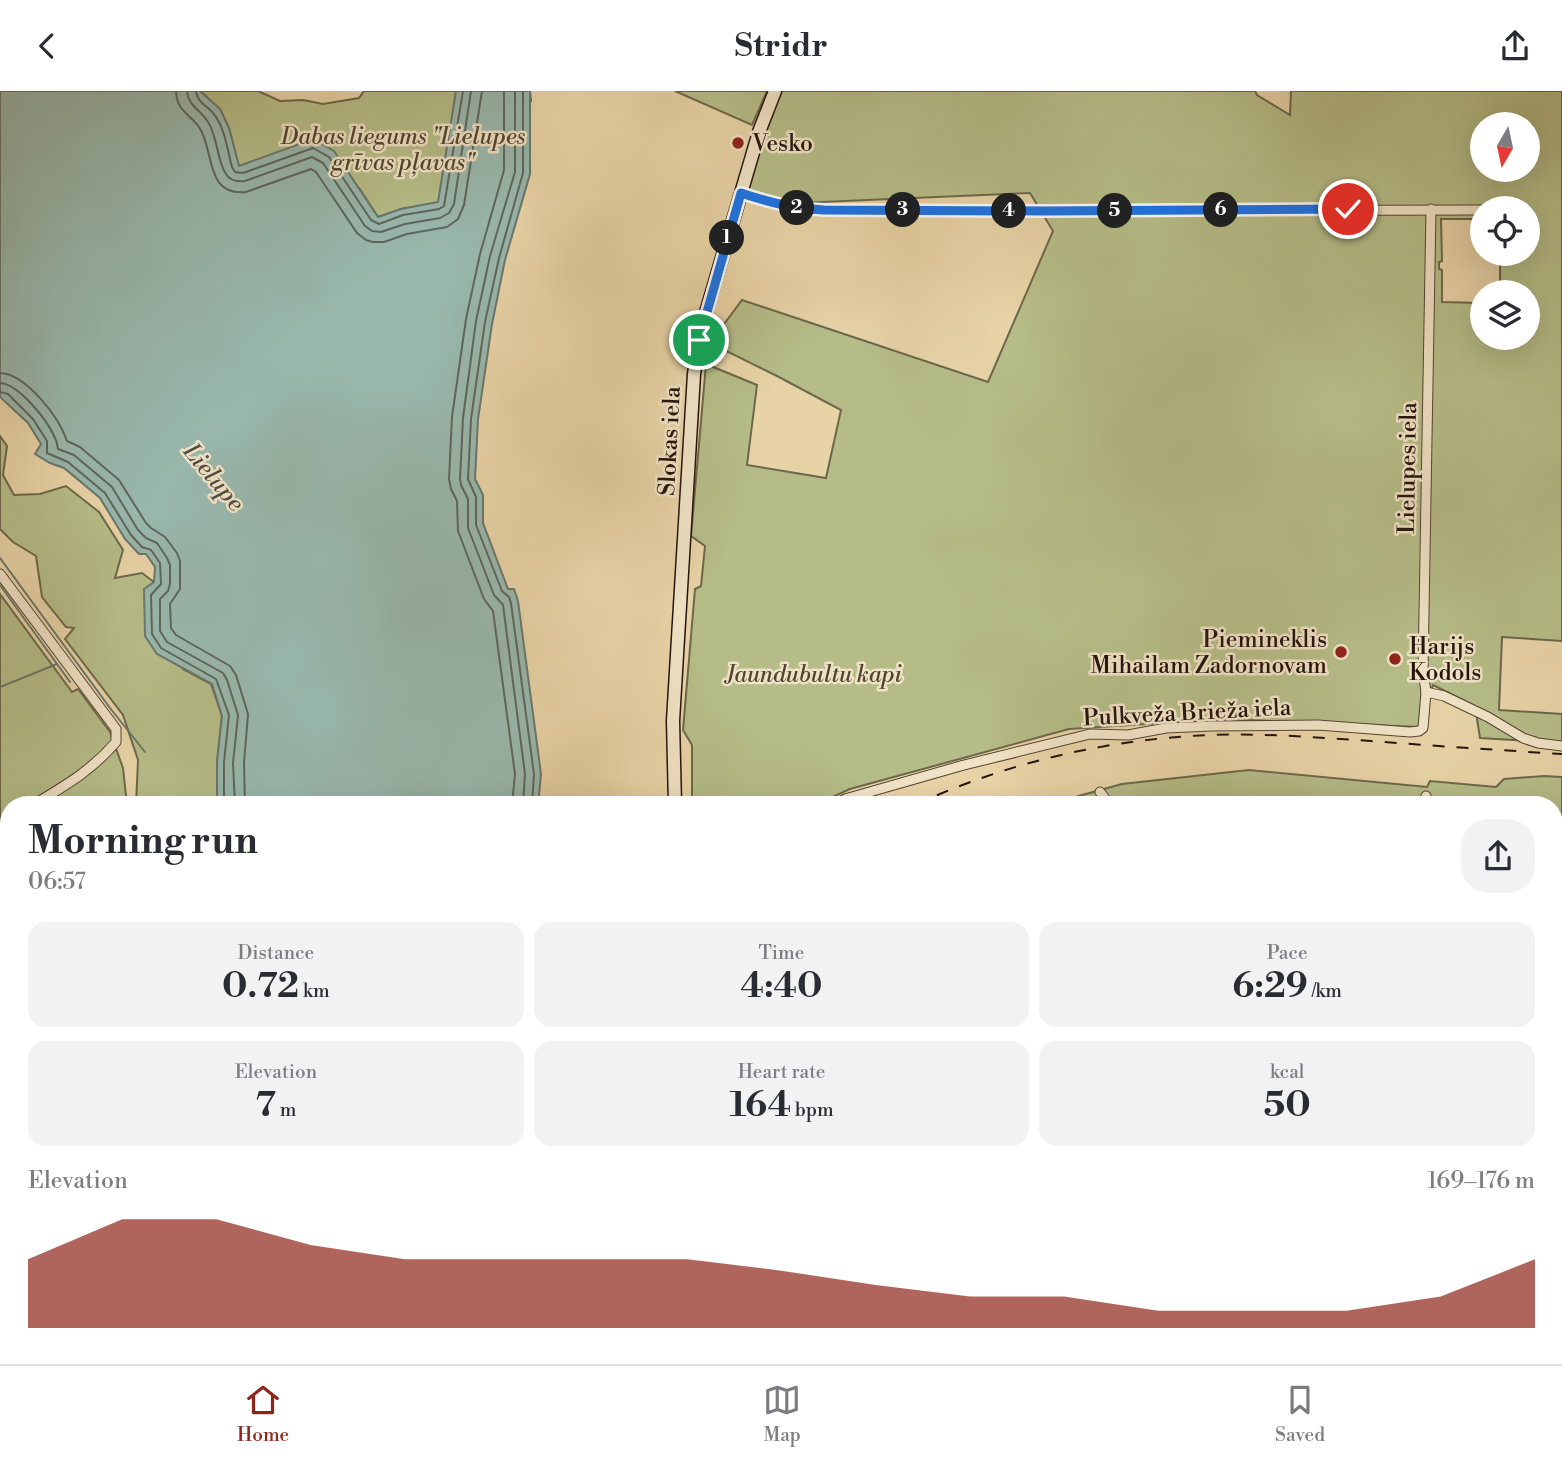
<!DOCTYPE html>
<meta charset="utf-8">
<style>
:root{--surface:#fff;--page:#f2f2f3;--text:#2b2b33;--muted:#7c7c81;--line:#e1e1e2;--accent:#8f2418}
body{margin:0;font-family:"Libre Bodoni",serif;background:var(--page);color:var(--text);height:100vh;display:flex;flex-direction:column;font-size:26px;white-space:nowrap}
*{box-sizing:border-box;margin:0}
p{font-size:23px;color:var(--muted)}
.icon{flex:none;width:38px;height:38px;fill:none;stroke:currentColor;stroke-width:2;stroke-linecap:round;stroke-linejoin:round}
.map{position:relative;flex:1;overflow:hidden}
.panel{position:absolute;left:0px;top:705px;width:1563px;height:569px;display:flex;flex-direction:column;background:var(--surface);border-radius:28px 28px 0 0;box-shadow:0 7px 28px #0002}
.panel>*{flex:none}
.needle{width:46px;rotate:189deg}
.fabs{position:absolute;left:1470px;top:21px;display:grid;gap:14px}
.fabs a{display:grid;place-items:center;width:70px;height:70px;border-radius:50%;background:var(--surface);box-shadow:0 7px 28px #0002;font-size:35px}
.pin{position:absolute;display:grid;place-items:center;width:60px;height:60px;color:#fff;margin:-30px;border:4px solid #fff;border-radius:50%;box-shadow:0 2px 7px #0007}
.km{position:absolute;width:35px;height:35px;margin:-18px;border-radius:50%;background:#222;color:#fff;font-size:19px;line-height:35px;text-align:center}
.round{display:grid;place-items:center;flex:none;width:74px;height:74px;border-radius:28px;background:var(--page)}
.head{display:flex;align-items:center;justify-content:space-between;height:119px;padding:0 28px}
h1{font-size:38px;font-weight:700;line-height:52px}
.figures{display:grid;grid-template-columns:repeat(3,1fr);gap:10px;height:119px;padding:7px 28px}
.figures div{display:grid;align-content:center;border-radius:18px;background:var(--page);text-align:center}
.figures b{font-size:35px;font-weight:700}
.figures small{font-size:19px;font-weight:400}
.figures p{font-size:19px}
.chart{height:196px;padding:14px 28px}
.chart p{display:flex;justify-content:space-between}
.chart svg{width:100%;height:126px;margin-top:7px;fill:var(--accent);opacity:.7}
header{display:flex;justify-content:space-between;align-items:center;height:91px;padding:0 28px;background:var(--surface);font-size:32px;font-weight:700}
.dock{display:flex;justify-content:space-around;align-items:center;height:98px;border-top:2px solid var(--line);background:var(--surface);font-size:19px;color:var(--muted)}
.dock a{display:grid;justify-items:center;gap:4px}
.dock .on{color:var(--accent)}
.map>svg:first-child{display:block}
.green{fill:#b5bc87;stroke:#6c684a;stroke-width:2;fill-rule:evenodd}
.water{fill:#98b7ac;stroke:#6a766d;stroke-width:2}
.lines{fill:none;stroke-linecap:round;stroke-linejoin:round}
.shore{stroke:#5e665d;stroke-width:2}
.stream{stroke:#6a766d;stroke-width:2}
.street-casing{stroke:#554434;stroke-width:11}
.secondary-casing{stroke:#24140e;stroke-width:15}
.primary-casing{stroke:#24140e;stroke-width:17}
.street{stroke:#f0e2c5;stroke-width:9}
.secondary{stroke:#f0e2c5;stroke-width:12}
.primary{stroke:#e4ba73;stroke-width:14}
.rail{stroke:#24140e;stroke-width:2;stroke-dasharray:12 12;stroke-linecap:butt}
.route-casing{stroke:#fff;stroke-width:14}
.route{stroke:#1a73e8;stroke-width:9}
.poi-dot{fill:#8f2418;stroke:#f0e2c5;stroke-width:2.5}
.labels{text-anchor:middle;stroke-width:5;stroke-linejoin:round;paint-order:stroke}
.park-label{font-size:23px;font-style:italic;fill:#504632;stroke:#f0e2c5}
.poi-label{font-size:23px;fill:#24140e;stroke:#f0e2c5;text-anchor:start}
.street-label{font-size:23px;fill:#24140e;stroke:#f0e2c5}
.water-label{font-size:24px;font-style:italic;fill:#4d4d45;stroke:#f0e2c5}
</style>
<header><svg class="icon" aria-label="back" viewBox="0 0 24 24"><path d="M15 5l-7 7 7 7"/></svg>Stridr<svg class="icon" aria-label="share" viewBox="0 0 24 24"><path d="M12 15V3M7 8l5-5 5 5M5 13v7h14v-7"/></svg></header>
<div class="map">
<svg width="1562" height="1273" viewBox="0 0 1562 1273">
<rect width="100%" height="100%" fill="#e8d3a6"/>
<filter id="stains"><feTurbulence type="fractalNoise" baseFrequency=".00286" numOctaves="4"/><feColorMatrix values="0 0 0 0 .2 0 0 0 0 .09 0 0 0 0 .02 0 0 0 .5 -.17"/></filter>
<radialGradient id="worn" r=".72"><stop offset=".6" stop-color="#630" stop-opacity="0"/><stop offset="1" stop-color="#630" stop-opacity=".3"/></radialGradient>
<g class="green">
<path d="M200,0H258L280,10L303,9L323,13L359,7L364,0H530L531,10L438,112L401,118L378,126L359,97L239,76L229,37L220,18Z"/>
<path d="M675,0H767L752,34Z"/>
<path d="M775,0H1255L1257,4L1290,24L1291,0H1562V550L1502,546L1499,619L1562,623V652L1480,647L1475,615L1433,594L1419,636L1224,628L1069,638L850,698L815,714H692V654L683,639L695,498L701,495L705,455L691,445L706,273L757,294L747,374L826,387L841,319L777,285L710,252L742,209L988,291L1053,140L1030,102L798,112L746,100ZM1482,33H1528V79H1482ZM1482,117H1528V163H1500V201H1528V247H1482V212L1442,211V179L1439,178V171L1442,170L1441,128H1482Z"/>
<path d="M0,345L7,355L3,384L14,404L40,403L66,395L99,421L123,459L115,487L142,482L154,491L183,578L211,593L222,625L217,671V709L220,714H136L138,669L123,624L65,548L74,537L66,536L42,506L36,465L13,451L0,438Z"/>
<path d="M0,503L72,601L78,598L110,641L123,677L127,714H65L62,710L55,714H9V743L3,747L9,790V855L0,861Z"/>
<path d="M1249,679L1427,696L1430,690L1496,696L1504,688L1544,685L1562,686V746L1554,741V714H1046L1122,693Z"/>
<path d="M1562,844V1044L1554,1046V873Z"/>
<path d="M9,878V1265H170L165,1273H0V886Z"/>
<path d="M1554,1226H1562V1266L1535,1268L1531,1265H1554Z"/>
<path d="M990,1265H1138L1132,1269H1100L1080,1273H995Z"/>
<path d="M1204,1265H1387V1273H1203Z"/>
</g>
<g class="water">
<path d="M0,0H200L220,18L229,37L239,75L313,48L334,60L378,126L401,118L438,111L456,0H530V83L505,169L492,233L478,328L475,388L483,404V432L508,498H514L518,510L541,683L538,714H220L217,709V671L222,625L212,593L157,563L145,545L144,498L154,491L155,476L146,463H139L125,448L100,407L64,377L50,372L35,363L41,353L28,332L0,306Z"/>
<path d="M170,1265H420L417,1273H165Z"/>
</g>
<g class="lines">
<g class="shore">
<path d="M176,0C177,21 189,22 199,36C215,59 204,105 246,101L311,78L316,81L357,142L366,149L373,151H384L407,143L447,136L458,128L464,114L482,0"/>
<path d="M187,0C188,15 201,19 208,31C218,46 217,71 226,83C230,90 237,91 245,90L312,66L323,72L365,135L372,140L381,141L405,133L440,127L449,122L454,113L471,0"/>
<path d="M196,0C197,11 206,14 213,22C225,36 227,58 232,76L235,81L243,82L313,57L329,66L371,129L379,133L403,124L439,118L444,115L463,0"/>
<path d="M504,0V79L480,163L466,228L452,326L449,388L451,398L457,410L458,440L484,508L493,520L515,683L512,714"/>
<path d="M515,0V81L490,165L476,230L463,327L460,388L461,394L468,408V437L494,504L503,514L525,683L523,714"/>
<path d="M523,0V82L499,167L485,231L471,328L468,388L476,406V434L502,500L509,506L511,512L534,683L532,714"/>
<path d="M0,282C26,283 59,326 67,350L80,356L119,389L146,432L151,437L165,446L177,462L180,470V498L170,513L171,537L176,544L230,575L236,584L248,623L244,672L245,714"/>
<path d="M0,292C19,293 48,330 55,347C57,350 57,354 58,358L74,364L112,396L138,439L146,447L157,452L167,467L170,474V493L168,500L160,508V540L167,551L223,582L227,589L238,624L233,672L235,714"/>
<path d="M0,301L8,303L33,328L47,350V362L68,371L105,402L131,444L142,456L151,459L160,472L161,493L151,504L152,543L161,557L216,588L229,624L224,671V706L226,714"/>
</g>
<g class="stream">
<path d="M0,467L110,617L145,661"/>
<path d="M0,494L70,591"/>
<path d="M0,596L57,573"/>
<path d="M0,875L9,869"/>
<path d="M1554,882H1562"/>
<path d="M1554,1004H1562"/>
<path d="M1554,1043H1562"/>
<path d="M1554,1265L1562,1264"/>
<path d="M1536,1266L1544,1265"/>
</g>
<defs>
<g id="street">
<path d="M741,102C771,112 792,117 824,119L1044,120L1482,119"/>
<path d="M0,483L116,638V651C91,680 66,694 33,714"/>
<path d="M1426,601L1444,605L1488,626L1523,647L1538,652L1562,655"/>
<path d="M1100,701L1110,714"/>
<path d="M835,714L845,708L964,674L1090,643L1128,644L1166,637L1212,635L1318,634L1410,641L1419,640L1423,637L1426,601L1423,579L1431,118"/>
<path d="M1425,714L1426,705"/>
<path d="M0,740L9,731"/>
<path d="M1554,802H1562"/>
<path d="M1554,1068L1562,1067"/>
<path d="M584,1265L585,1273"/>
<path d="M1193,1265L1197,1273"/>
<path d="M1390,1265L1391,1273"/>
<path d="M492,1273L495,1265"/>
<path d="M513,1273L516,1265"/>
<path d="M861,1273L862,1265"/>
<path d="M939,1273V1265"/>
</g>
<g id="secondary">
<path d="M675,714L673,630L694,283L699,249L705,225L759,41L775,0"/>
<path d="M696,1265L697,1273"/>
</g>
<g id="primary">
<path d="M1554,1221L1562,1220"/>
<path d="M719,1273L730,1265"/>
</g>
</defs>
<use href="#street" class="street-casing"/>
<use href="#secondary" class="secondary-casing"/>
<use href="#primary" class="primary-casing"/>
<use href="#street" class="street"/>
<use href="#secondary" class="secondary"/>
<use href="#primary" class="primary"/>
<g class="rail">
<path d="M915,714C1001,674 1096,651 1191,645C1251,641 1311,646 1371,650C1435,655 1498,659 1562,663"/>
<path d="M435,1273L439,1265"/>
<path d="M450,1273L454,1265"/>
</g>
</g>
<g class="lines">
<defs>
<path id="route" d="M699,249L741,102C771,112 792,117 824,119L1044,120L1348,118"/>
</defs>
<use href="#route" class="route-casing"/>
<use href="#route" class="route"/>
</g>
<g class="poi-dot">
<circle cx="738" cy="52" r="7"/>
<circle cx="1341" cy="561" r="7"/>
<circle cx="1395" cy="568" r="7"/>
</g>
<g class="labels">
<g class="park-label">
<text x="403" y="53">Dabas liegums "Lielupes<tspan x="403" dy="26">grīvas pļavas"</tspan></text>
<text x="814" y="591">Jaundubultu kapi</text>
</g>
<g class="poi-label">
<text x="752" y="60">Vesko</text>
<text x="1327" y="556" text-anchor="end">Piemineklis<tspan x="1327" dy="26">Mihailam Zadornovam</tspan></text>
<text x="1409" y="563">Harijs<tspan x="1409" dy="26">Kodols</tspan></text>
</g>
<g class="street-label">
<text transform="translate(669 350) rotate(-87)" y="8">Slokas iela</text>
<text transform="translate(1407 377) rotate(-89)" y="8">Lielupes iela</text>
<text transform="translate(1187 621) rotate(-3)" y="8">Pulkveža Brieža iela</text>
</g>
<g class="water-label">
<text transform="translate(214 386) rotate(50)" y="8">Lielupe</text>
</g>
</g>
<rect width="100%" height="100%" filter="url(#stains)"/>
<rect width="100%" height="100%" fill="url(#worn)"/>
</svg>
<div class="fabs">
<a><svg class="needle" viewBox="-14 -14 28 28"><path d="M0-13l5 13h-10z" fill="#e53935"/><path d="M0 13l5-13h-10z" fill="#7c7c81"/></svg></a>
<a><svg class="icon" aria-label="locate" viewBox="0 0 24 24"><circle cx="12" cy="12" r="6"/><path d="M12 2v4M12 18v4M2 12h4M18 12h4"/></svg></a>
<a><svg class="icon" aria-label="layers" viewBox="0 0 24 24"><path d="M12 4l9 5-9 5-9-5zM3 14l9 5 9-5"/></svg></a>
</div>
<div class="pin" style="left:699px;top:249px;background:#1e9e55"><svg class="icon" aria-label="arrive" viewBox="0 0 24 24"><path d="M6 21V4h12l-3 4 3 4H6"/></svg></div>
<div class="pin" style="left:1348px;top:118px;background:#d93025"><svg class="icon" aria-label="check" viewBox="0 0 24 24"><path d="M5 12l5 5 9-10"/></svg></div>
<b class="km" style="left:727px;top:147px">1</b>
<b class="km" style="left:797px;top:117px">2</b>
<b class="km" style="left:903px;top:119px">3</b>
<b class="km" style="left:1009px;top:120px">4</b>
<b class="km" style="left:1115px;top:120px">5</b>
<b class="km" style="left:1221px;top:119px">6</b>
<section class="panel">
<div class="head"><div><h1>Morning run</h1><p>06:57</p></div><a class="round"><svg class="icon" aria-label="share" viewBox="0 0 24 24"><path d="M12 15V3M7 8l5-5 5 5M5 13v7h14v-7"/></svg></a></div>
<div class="figures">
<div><p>Distance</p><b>0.72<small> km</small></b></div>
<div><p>Time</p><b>4:40</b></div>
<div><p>Pace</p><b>6:29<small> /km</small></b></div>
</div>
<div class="figures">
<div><p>Elevation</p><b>7<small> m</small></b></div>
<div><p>Heart rate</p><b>164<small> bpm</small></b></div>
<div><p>kcal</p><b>50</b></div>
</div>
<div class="chart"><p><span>Elevation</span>169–176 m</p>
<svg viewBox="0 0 160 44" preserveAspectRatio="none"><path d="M0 44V20L10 6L20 6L30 15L40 20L50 20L60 20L70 20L80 24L90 29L100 33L110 33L120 38L130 38L140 38L150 33L160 20V44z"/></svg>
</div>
</section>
</div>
<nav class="dock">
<a class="on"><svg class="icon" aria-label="home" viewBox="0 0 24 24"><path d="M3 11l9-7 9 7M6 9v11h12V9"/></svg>Home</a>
<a><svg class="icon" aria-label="map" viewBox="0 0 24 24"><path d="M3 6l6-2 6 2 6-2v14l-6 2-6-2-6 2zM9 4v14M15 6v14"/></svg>Map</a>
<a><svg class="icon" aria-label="saved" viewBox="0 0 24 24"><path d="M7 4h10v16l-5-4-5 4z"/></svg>Saved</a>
</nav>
